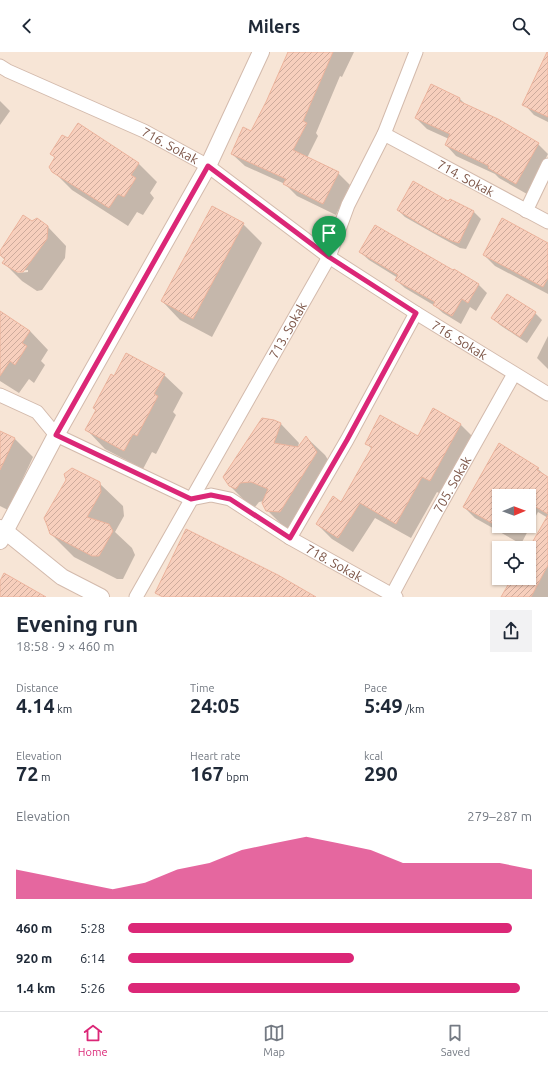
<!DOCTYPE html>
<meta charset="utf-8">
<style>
:root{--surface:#fff;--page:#f2f2f3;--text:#1f2937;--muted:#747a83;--line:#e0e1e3;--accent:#db2777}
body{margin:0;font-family:Ubuntu,sans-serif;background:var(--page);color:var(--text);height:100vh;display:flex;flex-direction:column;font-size:15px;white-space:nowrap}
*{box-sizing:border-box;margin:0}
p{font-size:13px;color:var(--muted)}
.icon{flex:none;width:22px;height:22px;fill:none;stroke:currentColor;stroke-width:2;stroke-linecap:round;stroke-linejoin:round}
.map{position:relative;height:545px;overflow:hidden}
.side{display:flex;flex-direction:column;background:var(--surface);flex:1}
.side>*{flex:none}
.needle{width:26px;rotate:89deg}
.tools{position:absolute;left:492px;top:437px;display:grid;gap:8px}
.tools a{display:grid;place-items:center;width:44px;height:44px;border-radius:0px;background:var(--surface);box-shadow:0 1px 3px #0004;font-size:20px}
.pin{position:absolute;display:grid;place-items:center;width:34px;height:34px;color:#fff;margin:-41px -17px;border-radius:50% 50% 50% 0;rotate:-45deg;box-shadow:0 0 4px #0007}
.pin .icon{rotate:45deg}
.round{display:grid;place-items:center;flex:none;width:42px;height:42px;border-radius:0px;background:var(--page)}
.head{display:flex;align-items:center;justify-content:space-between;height:68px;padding:0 16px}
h1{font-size:22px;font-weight:700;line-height:30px}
.metrics{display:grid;grid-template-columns:repeat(3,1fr);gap:6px;height:68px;padding:4px 16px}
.metrics div{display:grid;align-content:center}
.metrics b{font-size:20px;font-weight:700}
.metrics small{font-size:11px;font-weight:400}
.metrics p{font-size:11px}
.chart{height:112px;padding:8px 16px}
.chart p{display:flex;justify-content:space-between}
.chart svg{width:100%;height:72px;margin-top:4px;fill:var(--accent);opacity:.7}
ul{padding:0 16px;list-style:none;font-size:13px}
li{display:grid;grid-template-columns:64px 48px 1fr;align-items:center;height:30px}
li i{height:10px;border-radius:5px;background:var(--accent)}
header{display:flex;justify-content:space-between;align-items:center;height:52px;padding:0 16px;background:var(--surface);font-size:18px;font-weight:700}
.dock{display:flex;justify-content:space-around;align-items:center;height:56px;border-top:1px solid var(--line);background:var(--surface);font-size:11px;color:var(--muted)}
.dock a{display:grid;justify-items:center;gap:2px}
.dock .current{color:var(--accent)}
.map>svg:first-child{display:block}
.residential{fill:#f7e5d6;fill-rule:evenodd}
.shadow{fill:#0003;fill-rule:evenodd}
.building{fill:url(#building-hatch);stroke:#ecb39c}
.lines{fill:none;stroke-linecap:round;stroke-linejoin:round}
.minor-casing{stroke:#d3baac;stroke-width:15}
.tertiary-casing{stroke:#d3baac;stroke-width:18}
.minor{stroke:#fff;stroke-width:13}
.tertiary{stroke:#fff;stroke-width:16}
.route-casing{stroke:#fff;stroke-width:8}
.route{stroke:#db2777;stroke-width:5}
.labels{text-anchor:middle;stroke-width:3;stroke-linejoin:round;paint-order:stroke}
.street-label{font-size:13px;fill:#7d5648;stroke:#fff8f1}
</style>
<header><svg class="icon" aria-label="back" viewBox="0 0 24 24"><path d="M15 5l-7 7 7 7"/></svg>Milers<svg class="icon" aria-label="search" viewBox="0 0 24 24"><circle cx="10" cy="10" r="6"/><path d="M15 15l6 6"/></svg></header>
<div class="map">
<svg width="548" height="545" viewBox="0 0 548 545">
<defs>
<pattern id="building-hatch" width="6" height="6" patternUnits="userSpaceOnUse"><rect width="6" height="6" fill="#f7cfbd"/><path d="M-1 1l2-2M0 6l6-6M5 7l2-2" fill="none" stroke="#cdab9c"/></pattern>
</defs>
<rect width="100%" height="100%" fill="#fff4e9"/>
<path class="residential" d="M0,0H548V545H0ZM499,444H529V474H499ZM499,496H529V526H499Z"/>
<g class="shadow">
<path d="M289,0H354L342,25L340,24L316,81L318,84L307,106L338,121L350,133L336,163L297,144L285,132L245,114L232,102L252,80L267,50Z"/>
<path d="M548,8V70L534,63L524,52Z"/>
<path d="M431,33L460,47L466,53L538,92L548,102L527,142L499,126L495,122L456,104L446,93L449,87L427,77L416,66Z"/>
<path d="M0,49L10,59L0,73Z"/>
<path d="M78,72L139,112L157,130L150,141L154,146L143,163L137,160L128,174L72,138L53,119L56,106L51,101L68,87Z"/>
<path d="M450,148L474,160L481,167L466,197L460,196L440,185L405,165L398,158L449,150Z"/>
<path d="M212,155L243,172L262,191L212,285L180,268L162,249Z"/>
<path d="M32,170L48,175L66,194L65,206L42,238L37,239L22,229L4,211L5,208L0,203V201ZM28,218V220L18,221L16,219Z"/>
<path d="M548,192V242L495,214L484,203Z"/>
<path d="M360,200L478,232L487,241L476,259L470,255L461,272L443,261L435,254L405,236L396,228L398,226L369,208Z"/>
<path d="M0,260L30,279L48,298L41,309L45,313L34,331L29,327L19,341L0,329Z"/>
<path d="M535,261L542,268L527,291L500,273L493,266Z"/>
<path d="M548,284V317L537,306Z"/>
<path d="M164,323L183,341L173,360L176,363L156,402L152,400L143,417L105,397L87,378L114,325Z"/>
<path d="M281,372L299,391L297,398L306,385L325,403L335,419L298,478L286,477L267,458L264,449L259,450L255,455L249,453L230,434Z"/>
<path d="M460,372L476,388L445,444L437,440L411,486L375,466L353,500L332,487L317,472L341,451L372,397L366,391L418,385Z"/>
<path d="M0,380L15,387L33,405L8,458L0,454Z"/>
<path d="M538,417L548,426V545H503L513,526H529V498L548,466L538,460L521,492L475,466L464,455ZM499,444H529V474H499Z"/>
<path d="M99,431L123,454L124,464L115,480L132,496L135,503L123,527H117L74,505L51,482Z"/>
</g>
<g class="building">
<path d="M288,0H333L303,69L307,71L293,98L339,120L323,152L283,132L286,127L231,102L243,75L251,79L266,50Z"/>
<path d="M547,0H548V65L522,53Z"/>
<path d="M431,32L460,46L459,49L498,67L539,91L516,132L488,116L489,114L445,93L450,82L415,66Z"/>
<path d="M78,71L139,111L131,123L136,126L124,145L118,142L109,156L52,120L49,115L55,105L50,102L62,83L68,86Z"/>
<path d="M413,129L448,149L450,147L474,159L459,191L452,189L432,179L397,158Z"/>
<path d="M212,154L244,171L193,267L161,249Z"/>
<path d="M23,163L32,169L37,166L48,174L47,187L23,220H17L2,211L5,207L0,203V199Z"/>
<path d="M502,166L548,191V226L543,235L483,203Z"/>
<path d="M375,173L453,218L454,217L479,232L468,251L462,247L452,264L433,253L435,250L395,228L398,223L359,200Z"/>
<path d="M507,242L536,260L520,285L491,266Z"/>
<path d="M0,259L30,279L22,291L27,294L15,313L10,309L0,324Z"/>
<path d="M126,301L165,322L154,342L158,344L137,384L133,382L124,399L85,378L96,358L93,356L111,322L114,324Z"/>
<path d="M433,356L461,372L430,429L422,425L396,472L360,451L338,486L316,472L333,444L341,450L372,395L365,392L380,363L418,384Z"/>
<path d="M262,366L274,368L281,371L274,391L298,395L306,384L317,400L280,460L266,459L262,451L268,437L251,430L240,431L236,437L229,434L223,425Z"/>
<path d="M0,379L15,386L0,418Z"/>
<path d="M499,391L539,416L537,418L548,425V462L534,454V449L536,444H499V475L463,455Z"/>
<path d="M72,416L100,430L101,440L87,465L109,472L113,479L99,504H92L50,482L47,473L44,466L66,428L64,422Z"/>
<path d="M548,463V513L531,545H501L512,526H529V496Z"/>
<path d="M186,477L278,523L316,545H163L155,541Z"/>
<path d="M4,521L46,545H0V529Z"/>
</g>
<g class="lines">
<defs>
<g id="minor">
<path id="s1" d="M0,14L8,19L144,79L208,114L329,205L416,261L548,342"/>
<path id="s2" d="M384,82L548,170"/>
<path d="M526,159L548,113"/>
<path id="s3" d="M0,343L37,360L56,383L191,447L211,443L230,447L290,486L396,545"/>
<path d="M290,486L347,388L416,261"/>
<path id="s4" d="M392,543L437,459L514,322"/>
<path id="s5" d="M136,545L329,205L348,153L384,82L416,0"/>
</g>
<g id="tertiary">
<path d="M0,476L5,479L62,525L101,545"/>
<path d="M0,489L56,383L208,114L261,0"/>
</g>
</defs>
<use href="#minor" class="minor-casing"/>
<use href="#tertiary" class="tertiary-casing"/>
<use href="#minor" class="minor"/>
<use href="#tertiary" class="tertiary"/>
</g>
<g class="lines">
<defs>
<path id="route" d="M208,114L329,205L416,261L347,388L290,486L230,447L211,443L191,447L56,383Z"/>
</defs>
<use href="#route" class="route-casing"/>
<use href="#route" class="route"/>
</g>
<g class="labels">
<g class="street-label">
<text dy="5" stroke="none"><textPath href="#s1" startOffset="188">716. Sokak</textPath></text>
<text dy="5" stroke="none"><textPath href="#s2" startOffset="93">714. Sokak</textPath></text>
<text dy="5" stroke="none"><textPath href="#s5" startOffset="307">713. Sokak</textPath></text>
<text dy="5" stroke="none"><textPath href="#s1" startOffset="537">716. Sokak</textPath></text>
<text dy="5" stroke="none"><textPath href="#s4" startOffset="126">705. Sokak</textPath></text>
<text dy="5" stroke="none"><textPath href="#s3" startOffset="382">718. Sokak</textPath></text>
</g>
</g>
</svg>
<div class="tools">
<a><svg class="needle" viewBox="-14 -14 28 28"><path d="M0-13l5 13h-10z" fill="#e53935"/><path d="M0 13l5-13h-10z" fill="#747a83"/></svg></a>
<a><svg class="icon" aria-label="locate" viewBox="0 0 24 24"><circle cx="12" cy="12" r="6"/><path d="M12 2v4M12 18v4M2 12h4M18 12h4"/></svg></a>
</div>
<div class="pin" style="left:329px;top:205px;background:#1e9e55"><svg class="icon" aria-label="arrive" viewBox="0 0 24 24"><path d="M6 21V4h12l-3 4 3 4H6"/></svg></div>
</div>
<section class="side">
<div class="head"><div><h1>Evening run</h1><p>18:58 · 9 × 460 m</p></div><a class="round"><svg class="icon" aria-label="share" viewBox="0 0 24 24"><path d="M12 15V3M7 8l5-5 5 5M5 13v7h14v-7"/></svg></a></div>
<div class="metrics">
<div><p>Distance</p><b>4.14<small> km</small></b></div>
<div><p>Time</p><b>24:05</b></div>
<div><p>Pace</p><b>5:49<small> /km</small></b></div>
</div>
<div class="metrics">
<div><p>Elevation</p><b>72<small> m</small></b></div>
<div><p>Heart rate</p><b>167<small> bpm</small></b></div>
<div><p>kcal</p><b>290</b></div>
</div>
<div class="chart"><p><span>Elevation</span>279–287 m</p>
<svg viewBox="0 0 160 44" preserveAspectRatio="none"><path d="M0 44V26L10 30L20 34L30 38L40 34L50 26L60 22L70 14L80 10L90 6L100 10L110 14L120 22L130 22L140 22L150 22L160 26V44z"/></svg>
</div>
<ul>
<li><b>460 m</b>5:28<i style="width:95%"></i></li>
<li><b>920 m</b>6:14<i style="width:56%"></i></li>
<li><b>1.4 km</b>5:26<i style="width:97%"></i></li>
</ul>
</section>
<nav class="dock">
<a class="current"><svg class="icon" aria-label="home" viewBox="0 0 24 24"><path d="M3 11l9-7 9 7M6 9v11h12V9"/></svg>Home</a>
<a><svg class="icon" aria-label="map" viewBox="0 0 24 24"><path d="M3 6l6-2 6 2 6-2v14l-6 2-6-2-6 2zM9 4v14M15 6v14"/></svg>Map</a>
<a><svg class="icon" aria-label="saved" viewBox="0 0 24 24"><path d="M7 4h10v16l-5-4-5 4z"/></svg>Saved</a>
</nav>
